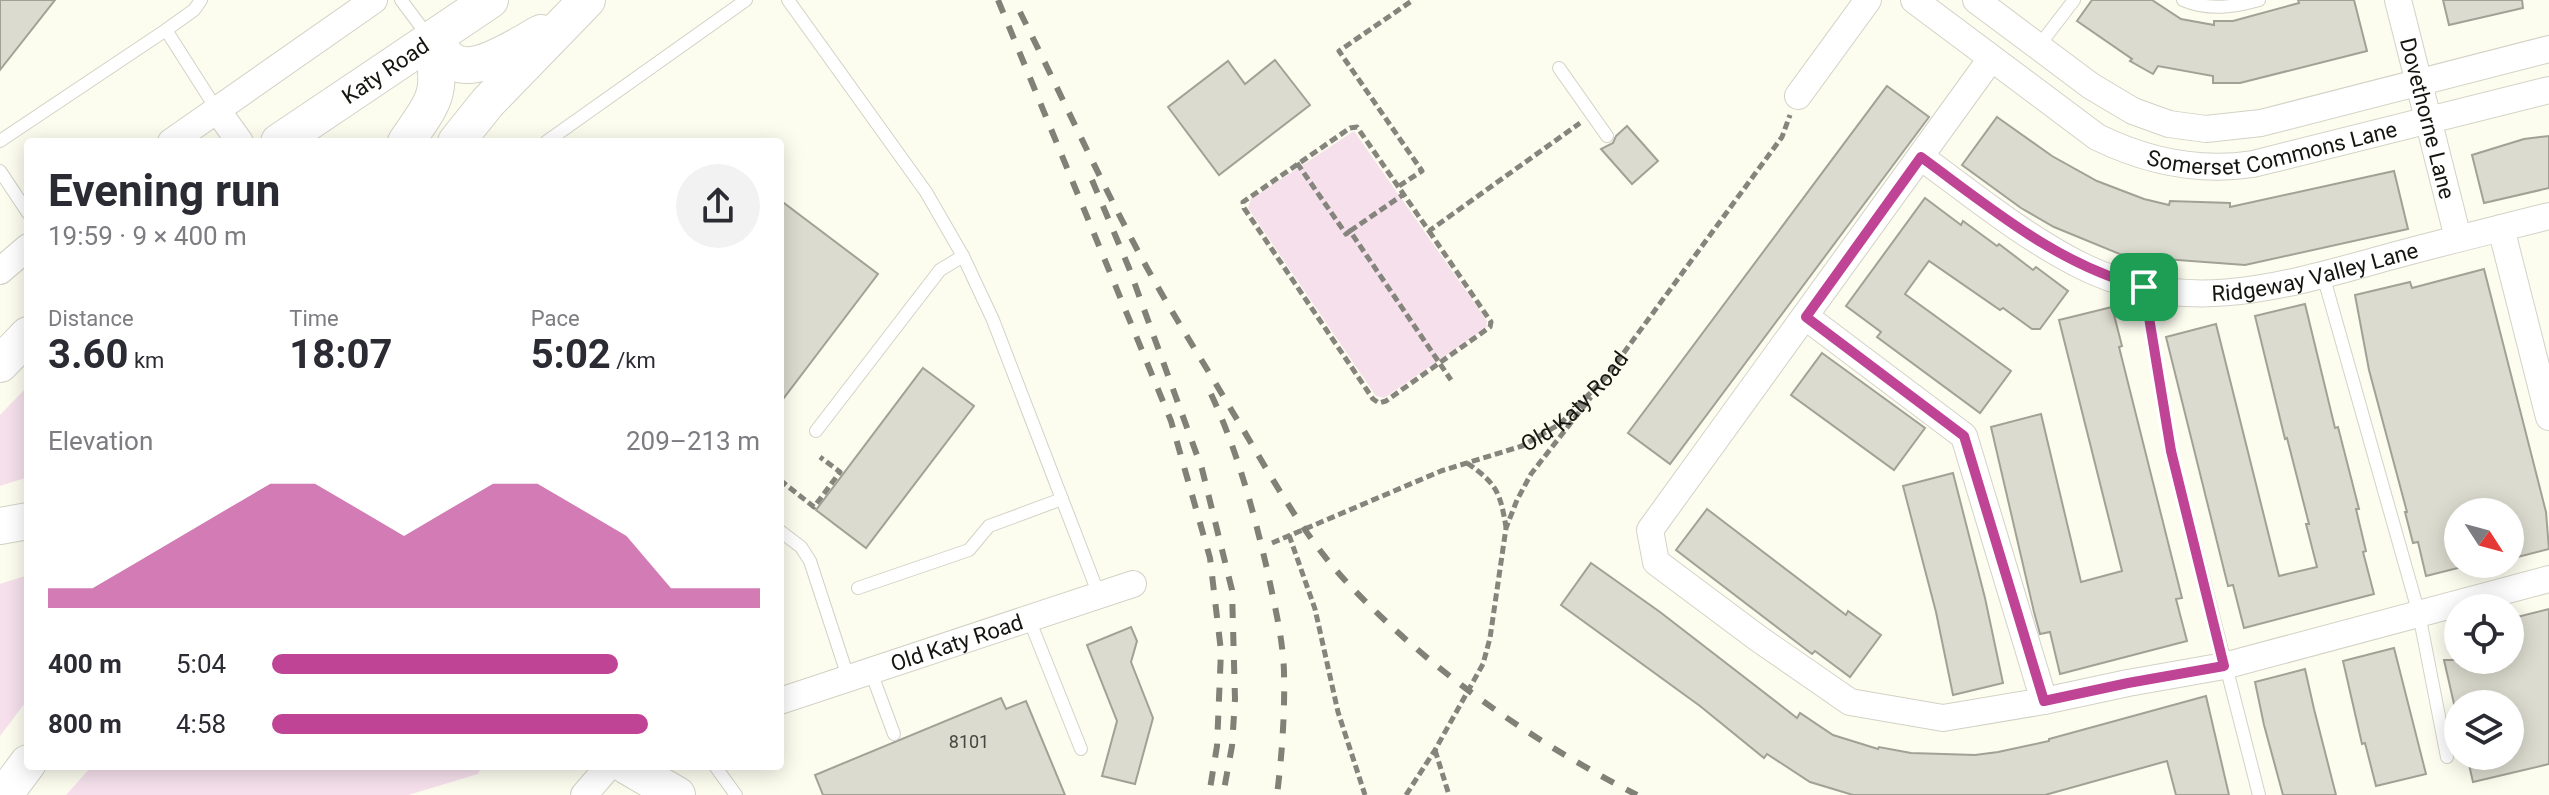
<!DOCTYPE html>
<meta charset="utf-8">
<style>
:root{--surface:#fff;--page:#f2f2f3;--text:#2b2b33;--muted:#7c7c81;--accent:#bf4496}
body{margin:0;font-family:Roboto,sans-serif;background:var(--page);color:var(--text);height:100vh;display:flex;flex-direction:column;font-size:30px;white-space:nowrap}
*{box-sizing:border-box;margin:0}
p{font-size:26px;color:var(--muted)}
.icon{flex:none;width:44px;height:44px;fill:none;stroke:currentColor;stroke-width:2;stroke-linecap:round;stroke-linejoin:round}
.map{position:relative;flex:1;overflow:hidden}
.details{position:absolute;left:24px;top:138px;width:760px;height:632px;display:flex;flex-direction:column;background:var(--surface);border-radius:8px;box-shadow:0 4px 20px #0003}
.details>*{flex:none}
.needle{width:52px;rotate:126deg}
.controls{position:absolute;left:2444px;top:498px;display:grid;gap:16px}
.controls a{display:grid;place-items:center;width:80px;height:80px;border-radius:50%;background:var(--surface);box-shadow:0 4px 20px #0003;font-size:40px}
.pin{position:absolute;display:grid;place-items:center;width:68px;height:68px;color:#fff;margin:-34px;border-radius:16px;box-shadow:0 4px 12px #0006}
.round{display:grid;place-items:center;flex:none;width:84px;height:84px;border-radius:42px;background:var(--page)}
.headline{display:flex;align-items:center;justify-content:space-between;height:136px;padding:0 24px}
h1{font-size:44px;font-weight:700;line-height:60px}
.figures{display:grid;grid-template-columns:repeat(3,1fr);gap:12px;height:136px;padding:8px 24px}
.figures div{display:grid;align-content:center}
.figures b{font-size:40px;font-weight:700}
.figures small{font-size:22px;font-weight:400}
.figures p{font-size:22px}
.chart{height:224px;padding:16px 24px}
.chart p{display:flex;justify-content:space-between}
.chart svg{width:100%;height:144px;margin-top:8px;fill:var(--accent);opacity:.7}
ul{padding:0 24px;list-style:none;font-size:26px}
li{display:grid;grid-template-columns:128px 96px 1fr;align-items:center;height:60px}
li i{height:20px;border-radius:10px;background:var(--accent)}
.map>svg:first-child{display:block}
.green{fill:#f5e0ec}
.building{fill:#dbdbcf;stroke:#a2a196;stroke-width:2}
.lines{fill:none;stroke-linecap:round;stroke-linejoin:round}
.service-casing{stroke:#d2d2c6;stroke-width:14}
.minor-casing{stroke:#d2d2c6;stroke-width:28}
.secondary-casing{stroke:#d2d2c6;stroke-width:38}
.path{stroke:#85857d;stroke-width:5;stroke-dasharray:8 4;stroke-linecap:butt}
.service{stroke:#fff;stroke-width:12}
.minor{stroke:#fff;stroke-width:26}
.secondary{stroke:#fff;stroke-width:36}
.rail{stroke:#818178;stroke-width:6;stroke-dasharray:14 14;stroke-linecap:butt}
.route-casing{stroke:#fff;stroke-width:16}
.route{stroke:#bf4496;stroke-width:10}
.labels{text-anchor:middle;stroke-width:6;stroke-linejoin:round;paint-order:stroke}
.number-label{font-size:18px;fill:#474740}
.street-label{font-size:22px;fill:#161611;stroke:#fff}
</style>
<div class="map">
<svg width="2549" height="795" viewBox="0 0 2549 795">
<rect width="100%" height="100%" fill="#fcfcef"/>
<g class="green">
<path d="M1354,131L1487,321L1486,328L1384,398L1376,396L1248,208L1251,199Z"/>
<path d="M28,386V477L0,486V415Z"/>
<path d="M28,575V699L0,736V584Z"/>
<path d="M92,766H482L478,774L408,795H66Z"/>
</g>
<g class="building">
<path d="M0,0H55L0,70Z"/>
<path d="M2092,0H2152L2181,19L2214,25V21H2233L2299,3L2298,0H2354L2367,51L2240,83H2213V76L2158,66L2153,74L2130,61L2132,59L2077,21Z"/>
<path d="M2443,0H2522L2523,8L2449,25Z"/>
<path d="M1275,60L1310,105L1219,175L1168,107L1228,61L1245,84Z"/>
<path d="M1887,86L1929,117L1670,464L1628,433Z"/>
<path d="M1997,117L2052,156L2097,181L2144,199L2169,205L2170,201L2230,203V207L2394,171L2408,229L2245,265L2151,258L2150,262L2127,257L2054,227L2021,208L1962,165Z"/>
<path d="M1627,126L1658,161L1632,184L1601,149L1613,143L1616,136Z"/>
<path d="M2549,136V188L2484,203L2472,155L2524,139Z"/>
<path d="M1925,198L1961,225L1963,221L1997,246L1999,244L2033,270L2036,267L2068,291L2040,329H2032L2003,308L2000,310L1929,261L1905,294L2011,371L1980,413L1877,337L1881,332L1846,306Z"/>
<path d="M780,200L878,274L780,403Z"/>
<path d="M2484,269L2546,512L2549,549L2510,559V512H2458V568L2426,576L2418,542L2413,543L2405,512H2407L2369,370L2355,295L2410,282L2412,288Z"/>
<path d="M2305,304L2335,428L2338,427L2359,509H2356L2366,551L2363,552L2374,594L2244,628L2233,585L2228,586L2166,337L2216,324L2279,576L2317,567L2306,524H2309L2287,438L2285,439L2255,316Z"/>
<path d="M2112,307L2122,346L2119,347L2182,598L2176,599L2187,641L2060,674L2050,632L2040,634L2034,612L1991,427L2041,414L2081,582L2122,571L2059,320Z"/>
<path d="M1822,353L1925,428L1894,470L1791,395Z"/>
<path d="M923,368L974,406L866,548L816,510Z"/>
<path d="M1953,473L1985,598L2003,683L1953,695L1936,612L1903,486Z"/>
<path d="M1707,509L1846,615L1848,611L1881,635L1850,677L1815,651L1812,654L1676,550Z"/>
<path d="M1591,563L1660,612L1797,718L1800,713L1833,735L1878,749L1879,747L1911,753L1975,755L1998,752L2049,741V739L2206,696L2229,795H2176L2167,761L2045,795H1853L1810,782L1767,754L1764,758L1700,706L1561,605Z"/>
<path d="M2549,609V764L2473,782L2467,756H2510V704H2454L2444,660H2510V632L2516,631L2513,618Z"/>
<path d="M1131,627L1137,641L1131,662L1153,718L1135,784L1102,776L1117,721L1087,645Z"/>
<path d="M2394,648L2426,774L2376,786L2365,743L2362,744L2343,661Z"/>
<path d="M2305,669L2314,709L2336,795H2283L2264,725L2255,682Z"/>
<path d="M1001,698L1006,709L1026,701L1065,795H823L815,775Z"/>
</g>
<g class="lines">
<defs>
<g id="service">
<path d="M401,0L428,36"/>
<path d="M788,0L926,192L963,256L993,320L1099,595"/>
<path d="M2183,0C2209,11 2234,7 2259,0"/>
<path d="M166,30L217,110"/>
<path d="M2038,47L2074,0"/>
<path d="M1559,68L1607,136"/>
<path d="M0,141L166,30L194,10L201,0"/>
<path d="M546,142L746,0"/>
<path d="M0,171L28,213"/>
<path d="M2323,275L2419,614L2447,757"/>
<path d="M2144,287L2171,451L2259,795"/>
<path d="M816,431L940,270L963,256"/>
<path d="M780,531L801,547L810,561L849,680"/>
<path d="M858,588L969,550L989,526L1062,499"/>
<path d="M1029,619L1081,749"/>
<path d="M871,672L894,734"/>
<path d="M715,766L736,795"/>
</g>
<g id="minor">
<path id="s2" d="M1914,0L2097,137C2146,161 2200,172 2253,164L2549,90"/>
<path d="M1976,0L2091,86L2133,111L2169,124L2206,129L2261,123L2549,49"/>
<path id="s3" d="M2398,0L2458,238"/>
<path d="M1798,96L1868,0"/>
<path d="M217,110L240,142"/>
<path d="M171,142L374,0"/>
<path id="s4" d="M1921,157C1973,195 2024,237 2082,266C2188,319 2289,284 2396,255C2447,241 2498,229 2549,216"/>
<path d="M2501,228L2549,417"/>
<path d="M0,271L28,247"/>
<path d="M1806,317L1964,436L2044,701L1943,718L1850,702L1759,639L1656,562L1650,530L1990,60"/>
<path id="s5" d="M780,701L1133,584"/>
<path d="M2044,701L2128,683L2224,666L2549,579"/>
<path d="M584,795L609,766"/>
</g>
<g id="secondary">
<path d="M432,41C438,47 446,58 454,62C477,75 520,44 541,33"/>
<path id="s6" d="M279,142L490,0"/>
<path d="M406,142C436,98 442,95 432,41"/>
<path d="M456,142L488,102L587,0"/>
<path d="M0,364L28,335"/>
<path d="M0,526L28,521"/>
<path d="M627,766L677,795"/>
<path d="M4,795L28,763"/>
</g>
</defs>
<use href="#service" class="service-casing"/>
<use href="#minor" class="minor-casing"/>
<use href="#secondary" class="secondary-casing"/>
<g class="path">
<path d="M1297,163L1346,234L1350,231L1451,380"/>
<path d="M1399,186L1422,171L1339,51L1413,0"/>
<path d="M1350,231L1404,194"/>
<path d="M1429,231L1491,322L1490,327L1386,401L1379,403L1373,399L1244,208L1243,202L1350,128L1357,127L1429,231L1580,123"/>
<path d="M1467,463C1497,484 1500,492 1506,527"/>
<path d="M780,480L814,507L840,472L820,457"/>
<path d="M1289,535L1315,609L1338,712L1365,795"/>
<path id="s1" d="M1272,543L1441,471L1522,446L1560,424L1606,377L1782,137L1790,115"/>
<path d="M1435,750L1449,795"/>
<path d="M1406,795L1435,750L1483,664L1490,638L1506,528L1517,500L1531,474L1591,397"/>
</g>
<use href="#service" class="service"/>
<use href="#minor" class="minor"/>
<use href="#secondary" class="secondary"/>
<g class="rail">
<path d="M998,0L1171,421L1210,558L1221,651L1217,746L1209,795"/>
<path d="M1020,12C1062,96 1101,183 1146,266C1173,315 1204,363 1232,411C1266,467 1298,528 1342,577C1425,667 1528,739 1637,795"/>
<path d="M1092,180L1129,268L1202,469L1232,590L1235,699L1232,746L1223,795"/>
<path d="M1211,394C1237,450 1253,509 1267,569C1274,603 1283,638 1284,672C1285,713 1282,755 1277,795"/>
</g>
</g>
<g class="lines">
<defs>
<path id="route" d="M1921,157C1991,208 2059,266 2144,287L2171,451L2224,666L2128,683L2044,701L1964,436L1806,317Z"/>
</defs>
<use href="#route" class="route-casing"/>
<use href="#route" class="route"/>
</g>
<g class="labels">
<g class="number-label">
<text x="969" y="748">8101</text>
</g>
<g class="street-label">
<text dy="8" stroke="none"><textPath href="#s6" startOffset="128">Katy Road</textPath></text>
<text dy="8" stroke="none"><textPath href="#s3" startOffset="122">Dovethorne Lane</textPath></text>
<text dy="8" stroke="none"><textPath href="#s2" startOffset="410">Somerset Commons Lane</textPath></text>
<text dy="8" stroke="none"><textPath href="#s4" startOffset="434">Ridgeway Valley Lane</textPath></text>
<text dy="8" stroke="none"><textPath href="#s1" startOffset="338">Old Katy Road</textPath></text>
<text dy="8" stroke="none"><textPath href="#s5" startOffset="186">Old Katy Road</textPath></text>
</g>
</g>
</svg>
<div class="controls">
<a><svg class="needle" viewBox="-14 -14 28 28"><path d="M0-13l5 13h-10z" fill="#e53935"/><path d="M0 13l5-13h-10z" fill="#7c7c81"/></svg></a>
<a><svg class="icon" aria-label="locate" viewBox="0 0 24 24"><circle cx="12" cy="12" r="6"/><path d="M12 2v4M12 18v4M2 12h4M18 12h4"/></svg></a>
<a><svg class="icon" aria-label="layers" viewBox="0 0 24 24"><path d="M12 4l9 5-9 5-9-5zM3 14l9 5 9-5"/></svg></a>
</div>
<div class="pin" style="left:2144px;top:287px;background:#1e9e55"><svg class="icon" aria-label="arrive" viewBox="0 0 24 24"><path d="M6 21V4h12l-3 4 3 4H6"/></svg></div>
<section class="details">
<div class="headline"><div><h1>Evening run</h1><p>19:59 · 9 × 400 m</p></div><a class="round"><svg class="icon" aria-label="share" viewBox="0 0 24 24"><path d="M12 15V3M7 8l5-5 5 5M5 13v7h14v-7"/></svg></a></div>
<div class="figures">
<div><p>Distance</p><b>3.60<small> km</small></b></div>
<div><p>Time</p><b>18:07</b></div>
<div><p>Pace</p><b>5:02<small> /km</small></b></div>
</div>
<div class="chart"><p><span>Elevation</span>209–213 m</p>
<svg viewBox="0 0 160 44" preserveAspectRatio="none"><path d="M0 44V38L10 38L20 30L30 22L40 14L50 6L60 6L70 14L80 22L90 14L100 6L110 6L120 14L130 22L140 38L150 38L160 38V44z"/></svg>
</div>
<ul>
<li><b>400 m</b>5:04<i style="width:71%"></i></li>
<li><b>800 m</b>4:58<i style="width:77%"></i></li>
</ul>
</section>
</div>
